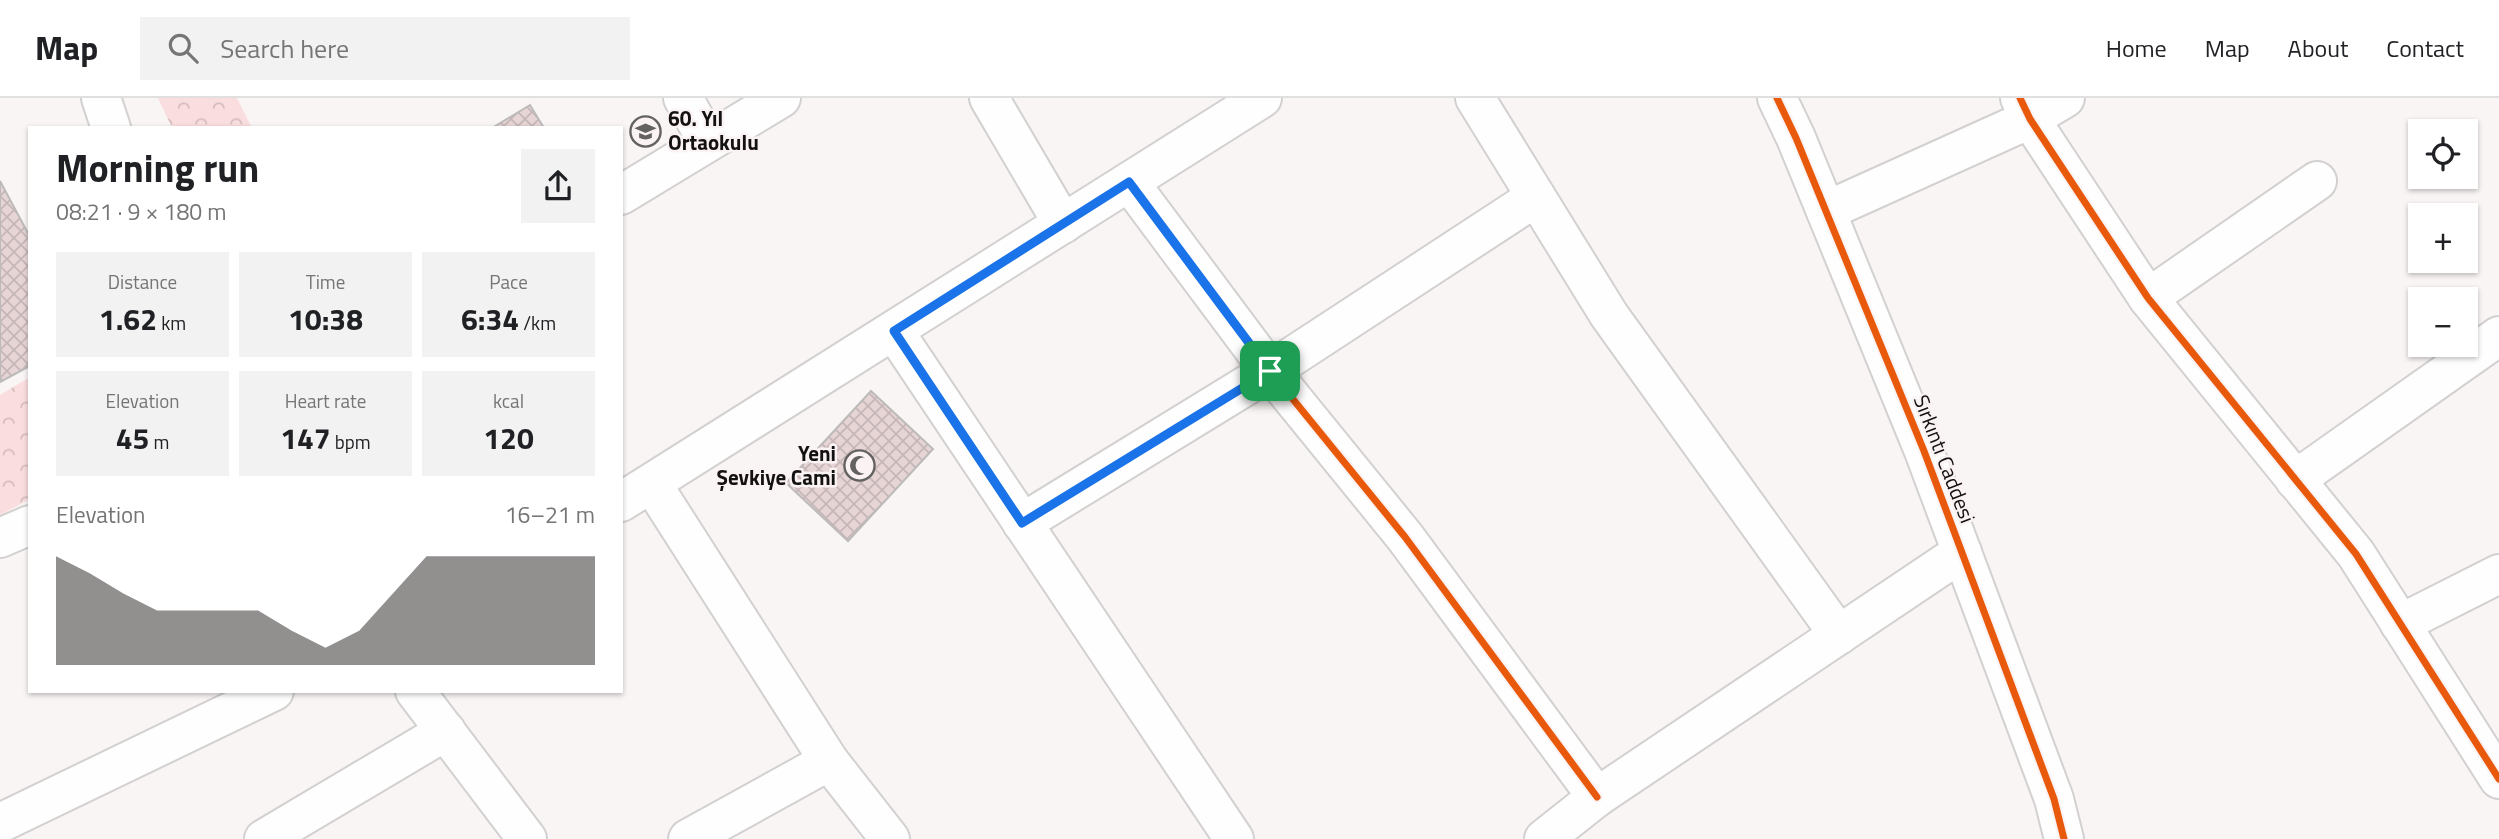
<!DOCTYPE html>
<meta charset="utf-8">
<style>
:root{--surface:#fff;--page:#f2f2f2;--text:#202124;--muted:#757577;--line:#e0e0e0;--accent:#646161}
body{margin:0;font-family:"Titillium Web",sans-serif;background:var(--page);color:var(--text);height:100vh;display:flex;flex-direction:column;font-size:26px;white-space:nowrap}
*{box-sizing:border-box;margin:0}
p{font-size:23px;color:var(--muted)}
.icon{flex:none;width:38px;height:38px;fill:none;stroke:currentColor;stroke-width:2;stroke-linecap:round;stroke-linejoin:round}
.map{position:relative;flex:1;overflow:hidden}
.details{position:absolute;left:28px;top:28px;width:595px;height:567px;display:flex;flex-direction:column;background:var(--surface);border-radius:0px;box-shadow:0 2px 5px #0004}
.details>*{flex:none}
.buttons{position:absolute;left:2408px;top:21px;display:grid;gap:14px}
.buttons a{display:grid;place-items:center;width:70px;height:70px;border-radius:0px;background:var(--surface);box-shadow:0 2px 5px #0004;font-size:35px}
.pin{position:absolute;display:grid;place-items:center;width:60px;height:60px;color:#fff;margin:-30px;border-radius:14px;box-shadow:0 4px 10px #0006}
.round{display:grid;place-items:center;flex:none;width:74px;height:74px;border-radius:0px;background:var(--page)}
.headline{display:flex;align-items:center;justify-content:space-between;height:119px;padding:0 28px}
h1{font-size:38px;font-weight:700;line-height:52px}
.figures{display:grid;grid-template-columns:repeat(3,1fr);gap:10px;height:119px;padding:7px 28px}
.figures div{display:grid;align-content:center;border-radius:0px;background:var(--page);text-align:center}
.figures b{font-size:30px;font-weight:700}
.figures small{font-size:19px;font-weight:400}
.figures p{font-size:19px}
.chart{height:196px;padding:14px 28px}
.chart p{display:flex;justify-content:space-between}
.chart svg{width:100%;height:126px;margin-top:7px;fill:var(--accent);opacity:.7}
header{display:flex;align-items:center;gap:42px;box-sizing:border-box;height:98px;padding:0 35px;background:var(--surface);border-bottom:2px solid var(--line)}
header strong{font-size:33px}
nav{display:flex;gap:38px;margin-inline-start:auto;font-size:24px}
.search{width:490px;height:63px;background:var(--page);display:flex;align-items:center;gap:18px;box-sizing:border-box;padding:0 24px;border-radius:0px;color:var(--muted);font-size:26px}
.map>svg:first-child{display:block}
.forest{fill:url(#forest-crowns)}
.building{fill:url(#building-cross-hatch);stroke:#bdbaba;stroke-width:2}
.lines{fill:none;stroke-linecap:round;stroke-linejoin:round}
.street-casing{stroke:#d3d0d0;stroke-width:42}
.secondary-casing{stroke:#d3d0d0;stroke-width:42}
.street{stroke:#fefefe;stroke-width:38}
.secondary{stroke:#fefefe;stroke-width:38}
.cycleway-casing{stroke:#fbf3f3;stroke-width:11}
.cycleway{stroke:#e8590c;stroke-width:7}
.route-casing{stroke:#fff;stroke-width:14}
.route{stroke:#1a73e8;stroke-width:9}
.labels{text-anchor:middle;stroke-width:5;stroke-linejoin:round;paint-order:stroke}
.poi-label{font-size:21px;font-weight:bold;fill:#131111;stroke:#fbf3f3;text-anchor:start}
.street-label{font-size:21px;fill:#131111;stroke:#fbf3f3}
</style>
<header>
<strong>Map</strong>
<div class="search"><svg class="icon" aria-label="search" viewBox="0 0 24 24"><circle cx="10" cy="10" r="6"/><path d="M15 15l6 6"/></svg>Search here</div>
<nav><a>Home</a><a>Map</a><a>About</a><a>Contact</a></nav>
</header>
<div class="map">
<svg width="2499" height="741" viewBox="0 0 2499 741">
<defs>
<pattern id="forest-crowns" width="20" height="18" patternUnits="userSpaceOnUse" patternTransform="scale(1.75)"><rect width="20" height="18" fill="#faddde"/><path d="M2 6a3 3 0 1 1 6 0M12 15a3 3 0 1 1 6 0" fill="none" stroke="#d5bdbd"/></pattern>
<pattern id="building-cross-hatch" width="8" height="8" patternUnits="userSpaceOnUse" patternTransform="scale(1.75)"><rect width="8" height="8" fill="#e7d5d6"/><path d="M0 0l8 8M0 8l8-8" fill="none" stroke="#c5b6b7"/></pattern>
</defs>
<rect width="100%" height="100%" fill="#f9f5f5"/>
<g class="forest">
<path d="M158,0H237L252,30H172Z"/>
<path d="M30,279V401L0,417V297Z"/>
</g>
<g class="building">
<path d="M530,7L544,30H492Z"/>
<path d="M0,83L30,139V268L0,284Z"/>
<path d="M871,293L933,351L848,443L786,385Z"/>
</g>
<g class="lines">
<defs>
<g id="street">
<path d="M101,0L111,30"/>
<path d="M683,0L708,44"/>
<path d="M989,0L1063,126"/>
<path d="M1475,0L1609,217L1839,537"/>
<path d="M2020,0L2030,21L2148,200L2356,456L2499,681"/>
<path d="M1129,84L1270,273L1405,439L1597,699"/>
<path d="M621,97L781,0"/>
<path d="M1826,113L2030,21L2065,0"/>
<path d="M2148,200L2317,83"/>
<path d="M894,233L1234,741"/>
<path d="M2295,382L2499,238"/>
<path d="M652,386L829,663L890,741"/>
<path d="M621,404L1262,0"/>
<path d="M1022,425L1270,273L1536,99"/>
<path d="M0,440L30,427"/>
<path d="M2400,526L2499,476"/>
<path d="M415,593L527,741"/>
<path d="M0,725L274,593"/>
<path d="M264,741L446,633"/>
<path d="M688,741L829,663"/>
<path d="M1544,741L1597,699L1962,454"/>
</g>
<path id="secondary" d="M1777,0L1796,40L1924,353L2054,701L2064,741"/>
</defs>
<use href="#street" class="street-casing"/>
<use href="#secondary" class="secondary-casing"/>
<use href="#street" class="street"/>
<use href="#secondary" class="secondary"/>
<defs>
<g id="cycleway">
<path d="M1777,0L1796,40L1924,353L2054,701L2064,741"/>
<path d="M2020,0L2030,21L2148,200L2356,456L2499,681"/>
<path d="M1129,84L1270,273L1405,439L1597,699"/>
</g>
</defs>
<use href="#cycleway" class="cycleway-casing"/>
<use href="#cycleway" class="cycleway"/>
</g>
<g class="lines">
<defs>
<path id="route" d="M1129,84L1270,273L1022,425L894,233Z"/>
</defs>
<use href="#route" class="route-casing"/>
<use href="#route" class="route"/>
</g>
<defs>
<symbol id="school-ring" viewBox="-11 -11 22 22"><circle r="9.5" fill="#fbf3f3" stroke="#646161" stroke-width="1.5"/><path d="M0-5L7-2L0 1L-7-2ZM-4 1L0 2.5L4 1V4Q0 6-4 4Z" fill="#646161"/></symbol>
<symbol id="mosque-ring" viewBox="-11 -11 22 22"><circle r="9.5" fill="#fbf3f3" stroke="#646161" stroke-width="1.5"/><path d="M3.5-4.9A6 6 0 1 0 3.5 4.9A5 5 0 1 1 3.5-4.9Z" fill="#646161"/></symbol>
</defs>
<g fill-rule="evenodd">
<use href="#school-ring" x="628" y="16" width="35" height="35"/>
<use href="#mosque-ring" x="842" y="350" width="35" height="35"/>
</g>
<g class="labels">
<g class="poi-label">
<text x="668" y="28">60. Yıl<tspan x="668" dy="24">Ortaokulu</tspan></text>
<text x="836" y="363" text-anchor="end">Yeni<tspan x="836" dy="24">Şevkiye Cami</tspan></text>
</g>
<g class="street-label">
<text transform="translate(1944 361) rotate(69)" y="7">Sırkıntı Caddesi</text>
</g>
</g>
</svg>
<div class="buttons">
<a><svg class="icon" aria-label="locate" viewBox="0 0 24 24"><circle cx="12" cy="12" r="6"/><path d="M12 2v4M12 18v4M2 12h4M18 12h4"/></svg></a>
<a>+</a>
<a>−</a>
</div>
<div class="pin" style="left:1270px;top:273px;background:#1e9e55"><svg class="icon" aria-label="arrive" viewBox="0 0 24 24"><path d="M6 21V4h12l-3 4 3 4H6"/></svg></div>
<section class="details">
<div class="headline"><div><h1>Morning run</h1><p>08:21 · 9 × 180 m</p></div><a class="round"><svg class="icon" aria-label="share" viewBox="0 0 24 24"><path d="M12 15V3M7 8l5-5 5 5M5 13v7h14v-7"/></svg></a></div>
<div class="figures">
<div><p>Distance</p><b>1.62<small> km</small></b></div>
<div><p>Time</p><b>10:38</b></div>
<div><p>Pace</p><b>6:34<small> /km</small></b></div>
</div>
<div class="figures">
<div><p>Elevation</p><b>45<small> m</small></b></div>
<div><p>Heart rate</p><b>147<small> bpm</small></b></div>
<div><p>kcal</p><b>120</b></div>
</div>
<div class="chart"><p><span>Elevation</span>16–21 m</p>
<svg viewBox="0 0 160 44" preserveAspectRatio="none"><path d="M0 44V6L10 12L20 19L30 25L40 25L50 25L60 25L70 32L80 38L90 32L100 19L110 6L120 6L130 6L140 6L150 6L160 6V44z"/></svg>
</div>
</section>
</div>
